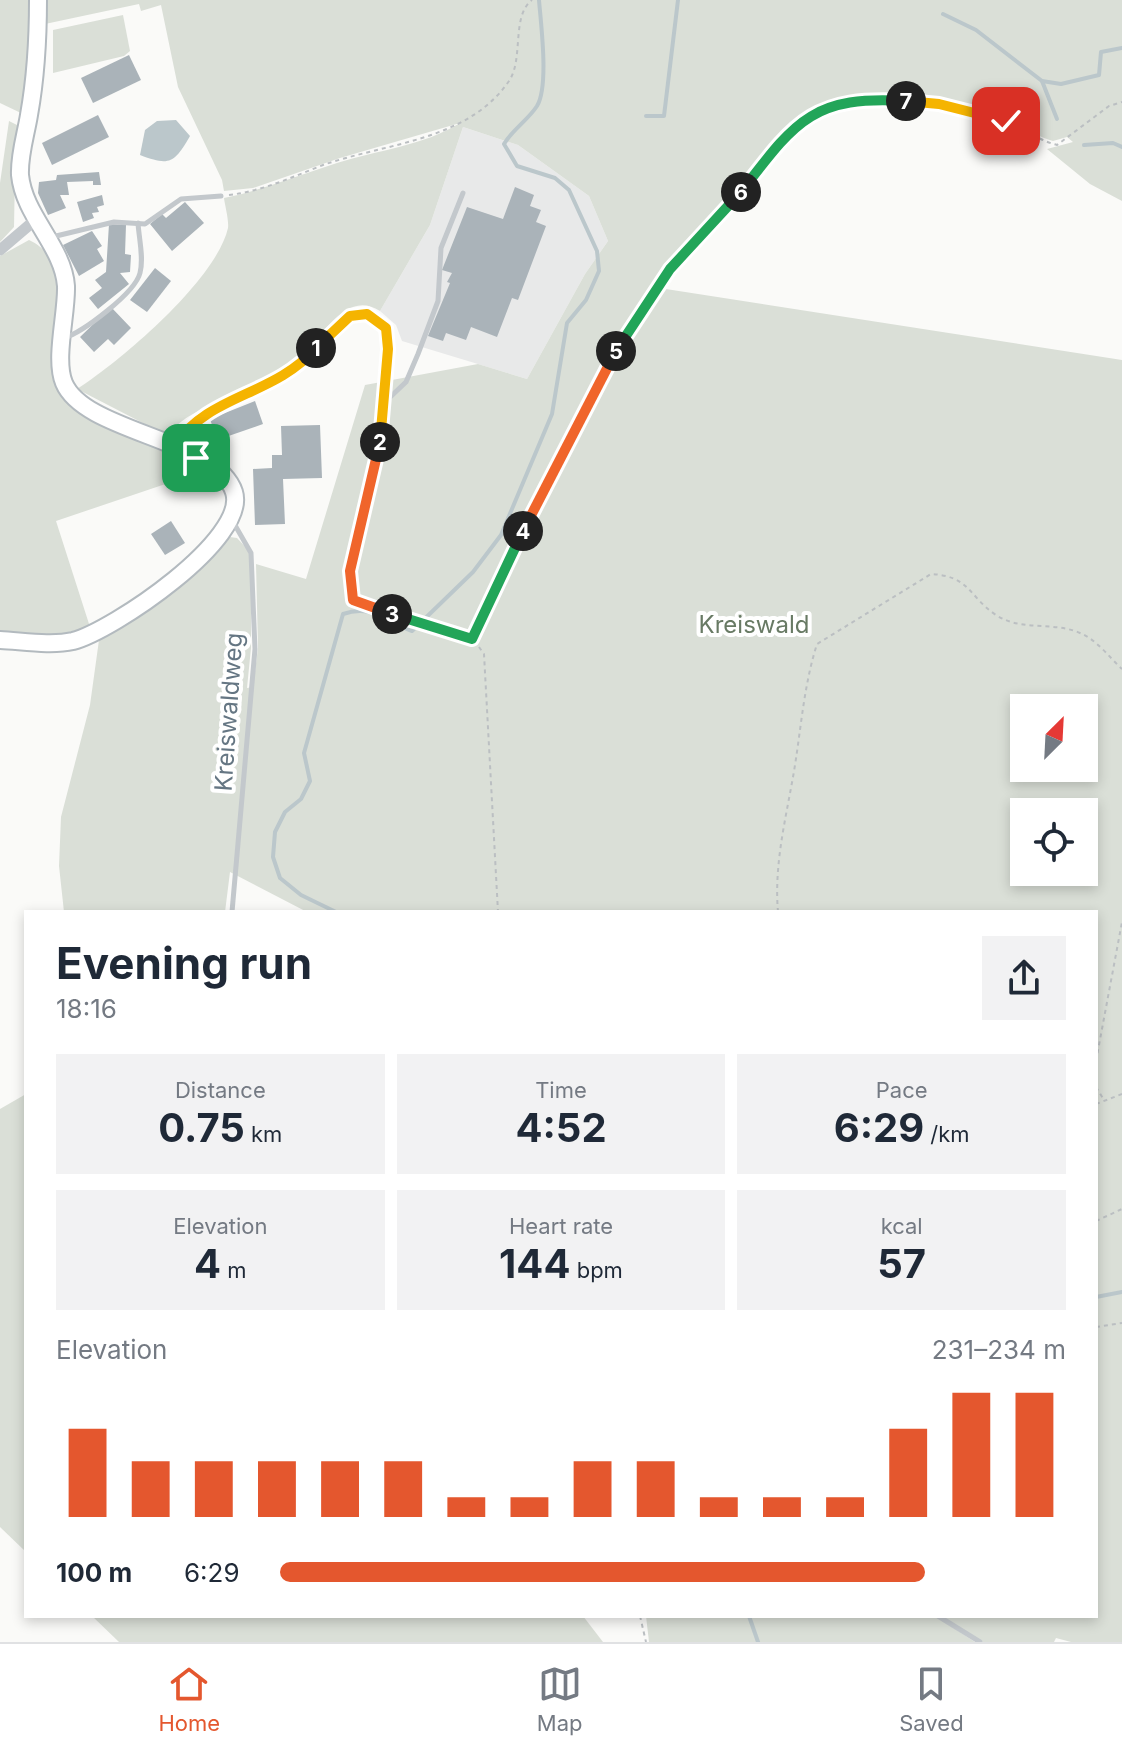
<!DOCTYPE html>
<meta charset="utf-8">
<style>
:root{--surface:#fff;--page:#f2f2f3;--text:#1f2937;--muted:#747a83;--line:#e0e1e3;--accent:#e4572e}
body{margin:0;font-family:Inter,sans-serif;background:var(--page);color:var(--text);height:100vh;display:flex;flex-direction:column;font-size:30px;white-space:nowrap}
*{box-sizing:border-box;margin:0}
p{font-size:26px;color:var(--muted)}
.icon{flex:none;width:44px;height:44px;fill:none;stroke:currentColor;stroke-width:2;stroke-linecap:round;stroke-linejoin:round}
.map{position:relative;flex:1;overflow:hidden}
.drawer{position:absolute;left:24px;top:910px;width:1074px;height:708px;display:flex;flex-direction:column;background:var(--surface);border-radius:0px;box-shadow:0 4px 12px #0003}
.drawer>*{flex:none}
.needle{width:52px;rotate:24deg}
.fabs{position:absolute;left:1010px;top:694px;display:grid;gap:16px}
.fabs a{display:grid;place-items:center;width:88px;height:88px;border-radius:0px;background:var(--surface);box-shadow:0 4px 12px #0003;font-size:40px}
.pin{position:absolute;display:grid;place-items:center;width:68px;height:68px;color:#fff;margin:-34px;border-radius:16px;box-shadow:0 4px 12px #0006}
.km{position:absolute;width:40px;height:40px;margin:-20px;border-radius:50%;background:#222;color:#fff;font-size:22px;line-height:40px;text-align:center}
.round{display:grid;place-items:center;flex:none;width:84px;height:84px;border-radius:0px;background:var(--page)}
.summary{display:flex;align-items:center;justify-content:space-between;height:136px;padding:0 32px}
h1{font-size:44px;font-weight:700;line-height:60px}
.figures{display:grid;grid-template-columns:repeat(3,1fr);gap:12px;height:136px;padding:8px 32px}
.figures div{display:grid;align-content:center;border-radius:0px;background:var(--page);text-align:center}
.figures b{font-size:40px;font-weight:700}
.figures small{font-size:22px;font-weight:400}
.figures p{font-size:22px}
.chart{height:224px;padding:16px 32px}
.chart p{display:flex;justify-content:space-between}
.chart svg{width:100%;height:144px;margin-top:8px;stroke:var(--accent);stroke-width:6}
ul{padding:0 32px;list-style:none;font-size:26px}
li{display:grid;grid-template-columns:128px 96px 1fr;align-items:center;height:60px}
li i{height:20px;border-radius:10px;background:var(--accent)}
.menu{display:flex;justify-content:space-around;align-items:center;height:112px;border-top:2px solid var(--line);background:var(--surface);font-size:22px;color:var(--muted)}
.menu a{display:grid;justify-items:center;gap:4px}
.menu .current{color:var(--accent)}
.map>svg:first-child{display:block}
.built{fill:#e8e9e9}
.green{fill:#dadfd7;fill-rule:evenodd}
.water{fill:#bbc7cb}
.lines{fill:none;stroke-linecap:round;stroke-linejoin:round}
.stream{stroke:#bbc7cb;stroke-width:4}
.building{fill:#aab3b9}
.secondary-casing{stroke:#b3babf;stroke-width:20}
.path{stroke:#bbbfc2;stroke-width:2;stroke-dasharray:4 4;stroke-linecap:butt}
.lane{stroke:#c3c8cc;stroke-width:5}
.street{stroke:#c3c8cc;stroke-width:11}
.secondary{stroke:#fff;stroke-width:16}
.split-1-casing{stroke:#fff;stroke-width:16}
.split-2-casing{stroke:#fff;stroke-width:16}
.split-3-casing{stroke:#fff;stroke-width:16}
.split-4-casing{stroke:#fff;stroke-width:16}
.split-5-casing{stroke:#fff;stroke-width:16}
.split-6-casing{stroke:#fff;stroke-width:16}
.split-7-casing{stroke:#fff;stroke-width:16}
.split-8-casing{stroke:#fff;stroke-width:16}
.split-1{stroke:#f5b400;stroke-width:10}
.split-2{stroke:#f5b400;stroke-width:10}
.split-3{stroke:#f0652b;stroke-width:10}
.split-4{stroke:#22a559;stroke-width:10}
.split-5{stroke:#f0652b;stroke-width:10}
.split-6{stroke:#22a559;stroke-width:10}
.split-7{stroke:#22a559;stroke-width:10}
.split-8{stroke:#f5b400;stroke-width:10}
.labels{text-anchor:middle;stroke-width:8;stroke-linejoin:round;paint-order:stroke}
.park-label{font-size:24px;fill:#687a64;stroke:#fff}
.street-label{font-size:24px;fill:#657683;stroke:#fff}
</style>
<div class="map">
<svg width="1122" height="1642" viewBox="0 0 1122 1642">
<rect width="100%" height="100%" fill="#fafaf8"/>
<path class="built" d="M463,127L518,145L589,196L608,241L585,274L527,379L402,341L396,325L380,311L430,225Z"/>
<g class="green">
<path d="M0,0H30L32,54L23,114L0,103Z"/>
<path d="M45,0H1122V201L1090,184L1047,149L1073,142L1067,137L1053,141C1032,135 1013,121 992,115C943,100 853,87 807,115C774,134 754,173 730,201C716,216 700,228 686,243C674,256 664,272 653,287L1122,360V1642H1071L1056,1638L1054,1642H983L942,1616H1096V912H307L230,872L225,912H64L59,866L61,817L90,705L99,640L161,598L230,537L237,538L251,553V648L247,688L253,687L258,648L256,564L306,579L365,385L478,364L527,379L585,274L608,241L589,196L518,145L463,127L430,225L380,311C347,289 324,335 303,353C286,367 266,382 246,391C211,408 197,405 166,435L77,389C121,361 216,280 228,228C229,220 225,206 224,198C263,190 299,175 337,163C378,150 423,146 460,123L340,158L253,188L224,191L222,180L178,87L161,5L141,11L139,4L45,24ZM1024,708H1084V768H1024ZM1024,812H1084V872H1024Z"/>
<path d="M123,15L130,51L124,56L53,73V30Z"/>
<path d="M9,121L21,127L15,173L14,227L0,242V183Z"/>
<path d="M29,240C76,260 63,349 63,392L206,466L201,472L56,521L90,627L63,636L0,633V256Z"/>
<path d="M26,1094V1552L0,1527V1109Z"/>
<path d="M92,1616H583L603,1642H119Z"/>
<path d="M646,1616H935L975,1642H649Z"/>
</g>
<path class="water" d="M176,120L190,136C174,164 169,166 140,155L145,130L157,121Z"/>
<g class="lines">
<g class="stream">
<path d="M943,14L976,30L1042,81L1061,84L1099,75L1101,52L1122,48"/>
<path d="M1042,81L1057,119"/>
<path d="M646,116H664L678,0"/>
<path d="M1084,145L1113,143L1122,147"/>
<path d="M336,912L301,895L280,878L273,857L275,832L285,812L301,799L310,781L304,753L343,614C373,604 386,622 412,631L473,572L501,535L552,414L567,323L586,300L599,271L597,251L569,190L555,178L517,166L504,144C513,129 528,120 537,106C549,86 541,25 539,0"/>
<path d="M1096,1297L1122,1292"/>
<path d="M749,1616L758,1642"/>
</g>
</g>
<g class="building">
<path d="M129,55L141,80L93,103L81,78Z"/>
<path d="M98,115L109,137L52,165L42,143Z"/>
<path d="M99,172L101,185H93V181L67,182L69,195H60L66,208L48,215L38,193L39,182L56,180L57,175Z"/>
<path d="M515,187L534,195L530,206L541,210L536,222L546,226L518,300L512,298L497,337L471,327L466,340L446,333L443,341L428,336L450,283L447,282L452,273L442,270L467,207L503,219Z"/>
<path d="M102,195L104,205L97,207L99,212L92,213L94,218L83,222L77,202Z"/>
<path d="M185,202L204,223L172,251L150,224L162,214L166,218Z"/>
<path d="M109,224L126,225L125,254L131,255L130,272L120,273L129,284L98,309L89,298L102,288L95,280L106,272Z"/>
<path d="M92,231L102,246L97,249L104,261L79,276L63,245Z"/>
<path d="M155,268L171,281L147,312L130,300Z"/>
<path d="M111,307L131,328L114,345L108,339L94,352L80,337Z"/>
<path d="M255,401L263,424L217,440L210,419Z"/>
<path d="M320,425L322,478L283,479L285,524L255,525L253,469L272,468V455H282L281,426Z"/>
<path d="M171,521L185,543L165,555L151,534Z"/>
</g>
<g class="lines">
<defs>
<path id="secondary" d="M0,640C22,641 51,646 73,641C112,631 249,539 234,492C217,439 85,433 64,383C54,359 67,313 66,286C63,246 24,216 20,175C19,155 26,134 29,115C36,76 38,39 38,0"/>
</defs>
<use href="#secondary" class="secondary-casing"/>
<g class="path">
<path d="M229,195C263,191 292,177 323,165C386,143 468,141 509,81C524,59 511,16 532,0"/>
<path d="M477,628C533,511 591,374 669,270C689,244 715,224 735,199C767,159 793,112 847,102C890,93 961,103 1003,119C1022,127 1037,140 1057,145L1109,106L1122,102"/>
<path d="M479,647L484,654L498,912"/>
<path d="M778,912C774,866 785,822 793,777C801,732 803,688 817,644L931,574C970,576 969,597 996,615C1022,632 1053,621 1080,633C1097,640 1109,657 1122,669"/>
<path d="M1096,1061L1122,922"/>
<path d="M1096,1087L1104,1100"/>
<path d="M1096,1104L1122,1094"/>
<path d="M1096,1221L1122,1209"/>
<path d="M1096,1327L1122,1323"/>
<path d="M640,1616L646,1642"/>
</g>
<g class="lane">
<path d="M52,237L114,222L145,224L181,199L221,196"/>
<path d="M64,338C83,332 135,293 140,273C144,258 139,239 138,223"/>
<path d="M386,401L406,382L418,354L438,301L441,248L463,193"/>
<path d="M176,442C207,397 267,394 307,358C321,345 332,323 351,316C434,286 354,541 351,570C349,580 351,591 353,600L472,639"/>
<path d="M232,912L255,649L251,553L232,520"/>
<path d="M938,1616L980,1642"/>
</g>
<path class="street" d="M0,250L34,221"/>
<use href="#secondary" class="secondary"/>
</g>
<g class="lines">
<defs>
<path id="split-1" d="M196,458L173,447C210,393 273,397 316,348"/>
<path id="split-2" d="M316,348L350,316L367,314L386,328L388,349L380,442"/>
<path id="split-3" d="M380,442L350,571L353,600L392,614"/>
<path id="split-4" d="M392,614L472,639L523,531"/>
<path id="split-5" d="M523,531L616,351"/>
<path id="split-6" d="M616,351L670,269L741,192"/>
<path id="split-7" d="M741,192C795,122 812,95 906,101"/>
<path id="split-8" d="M906,101L939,104L1006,121"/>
</defs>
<use href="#split-1" class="split-1-casing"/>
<use href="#split-2" class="split-2-casing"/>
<use href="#split-3" class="split-3-casing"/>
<use href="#split-4" class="split-4-casing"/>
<use href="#split-5" class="split-5-casing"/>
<use href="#split-6" class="split-6-casing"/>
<use href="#split-7" class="split-7-casing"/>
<use href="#split-8" class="split-8-casing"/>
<use href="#split-1" class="split-1"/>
<use href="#split-2" class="split-2"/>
<use href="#split-3" class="split-3"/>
<use href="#split-4" class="split-4"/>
<use href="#split-5" class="split-5"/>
<use href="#split-6" class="split-6"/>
<use href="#split-7" class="split-7"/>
<use href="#split-8" class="split-8"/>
</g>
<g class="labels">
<g class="park-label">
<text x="754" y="633">Kreiswald</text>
</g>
<g class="street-label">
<text transform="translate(229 712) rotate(-86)" y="8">Kreiswaldweg</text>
</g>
</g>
</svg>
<div class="fabs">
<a><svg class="needle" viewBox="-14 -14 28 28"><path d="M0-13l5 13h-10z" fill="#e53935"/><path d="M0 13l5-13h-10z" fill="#747a83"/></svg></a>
<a><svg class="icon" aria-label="locate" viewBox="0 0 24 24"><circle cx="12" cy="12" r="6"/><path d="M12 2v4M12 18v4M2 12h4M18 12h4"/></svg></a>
</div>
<div class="pin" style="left:196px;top:458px;background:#1e9e55"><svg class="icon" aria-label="arrive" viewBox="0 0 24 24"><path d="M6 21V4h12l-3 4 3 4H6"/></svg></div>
<div class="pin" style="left:1006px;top:121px;background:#d93025"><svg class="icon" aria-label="check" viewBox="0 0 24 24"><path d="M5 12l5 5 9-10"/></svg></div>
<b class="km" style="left:316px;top:348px">1</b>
<b class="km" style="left:380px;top:442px">2</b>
<b class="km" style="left:392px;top:614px">3</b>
<b class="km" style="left:523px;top:531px">4</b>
<b class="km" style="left:616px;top:351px">5</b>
<b class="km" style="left:741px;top:192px">6</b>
<b class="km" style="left:906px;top:101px">7</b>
<section class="drawer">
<div class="summary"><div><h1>Evening run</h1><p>18:16</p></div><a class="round"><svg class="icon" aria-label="share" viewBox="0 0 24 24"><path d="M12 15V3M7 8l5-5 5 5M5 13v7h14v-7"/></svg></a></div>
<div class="figures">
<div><p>Distance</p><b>0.75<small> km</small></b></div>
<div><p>Time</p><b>4:52</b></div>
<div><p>Pace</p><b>6:29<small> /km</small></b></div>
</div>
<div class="figures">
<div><p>Elevation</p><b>4<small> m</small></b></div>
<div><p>Heart rate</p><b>144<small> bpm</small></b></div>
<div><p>kcal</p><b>57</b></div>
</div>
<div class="chart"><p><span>Elevation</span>231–234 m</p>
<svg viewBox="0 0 160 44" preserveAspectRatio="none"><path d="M5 44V17M15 44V27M25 44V27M35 44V27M45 44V27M55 44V27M65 44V38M75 44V38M85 44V27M95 44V27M105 44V38M115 44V38M125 44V38M135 44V17M145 44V6M155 44V6"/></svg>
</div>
<ul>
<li><b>100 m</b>6:29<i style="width:82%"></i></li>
</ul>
</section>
</div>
<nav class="menu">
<a class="current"><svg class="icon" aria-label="home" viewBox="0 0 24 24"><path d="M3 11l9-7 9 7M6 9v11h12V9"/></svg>Home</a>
<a><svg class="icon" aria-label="map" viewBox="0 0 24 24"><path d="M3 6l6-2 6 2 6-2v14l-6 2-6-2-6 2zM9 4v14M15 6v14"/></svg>Map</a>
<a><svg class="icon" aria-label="saved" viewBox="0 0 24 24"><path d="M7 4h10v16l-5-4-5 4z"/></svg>Saved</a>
</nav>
